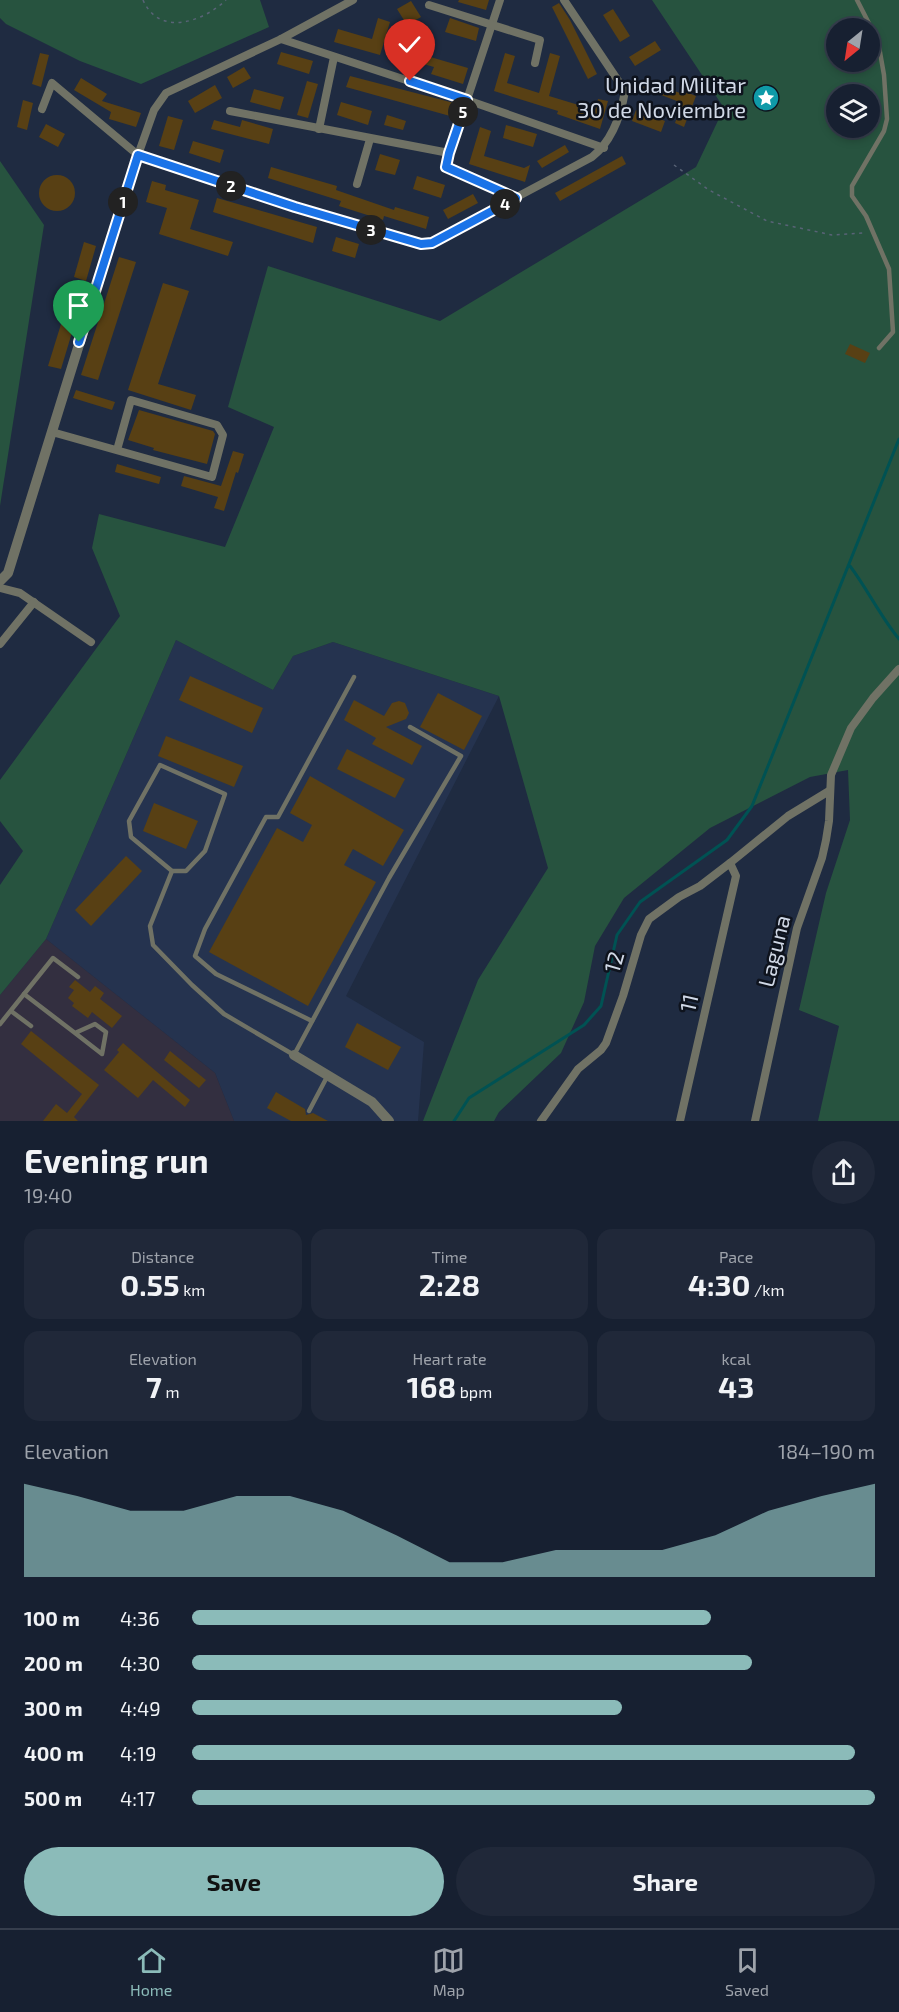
<!DOCTYPE html>
<meta charset="utf-8">
<style>
:root{--surface:#172031;--page:#202839;--text:#f1f3f6;--muted:#9ea3ab;--line:#363e4d;--accent:#8bbbb9}
body{margin:0;font-family:"Exo 2",sans-serif;background:var(--page);color:var(--text);height:100vh;display:flex;flex-direction:column;font-size:22px;white-space:nowrap}
*{box-sizing:border-box;margin:0}
p{font-size:20px;color:var(--muted)}
.icon{flex:none;width:33px;height:33px;fill:none;stroke:currentColor;stroke-width:2;stroke-linecap:round;stroke-linejoin:round}
.map{position:relative;height:1121px;overflow:hidden}
.drawer{display:flex;flex-direction:column;background:var(--surface);flex:1}
.drawer>*{flex:none}
.needle{width:39px;rotate:210deg}
.tools{position:absolute;left:826px;top:18px;display:grid;gap:12px}
.tools a{display:grid;place-items:center;width:54px;height:54px;border-radius:50%;background:var(--surface);box-shadow:0 3px 9px #0003,0 0 0 2px var(--line);font-size:30px}
.pin{position:absolute;display:grid;place-items:center;width:51px;height:51px;color:#fff;margin:-62px -26px;border-radius:50% 50% 50% 0;rotate:-45deg;box-shadow:0 0 6px #0007}
.pin .icon{rotate:45deg}
.km{position:absolute;width:30px;height:30px;margin:-15px;border-radius:50%;background:#222;color:#fff;font-size:16px;line-height:30px;text-align:center}
.round{display:grid;place-items:center;flex:none;width:63px;height:63px;border-radius:32px;background:var(--page)}
.head{display:flex;align-items:center;justify-content:space-between;height:102px;padding:0 24px}
h1{font-size:33px;font-weight:700;line-height:45px}
.metrics{display:grid;grid-template-columns:repeat(3,1fr);gap:9px;height:102px;padding:6px 24px}
.metrics div{display:grid;align-content:center;border-radius:15px;background:var(--page);text-align:center}
.metrics b{font-size:30px;font-weight:700}
.metrics small{font-size:16px;font-weight:400}
.metrics p{font-size:16px}
.chart{height:168px;padding:12px 24px}
.chart p{display:flex;justify-content:space-between}
.chart svg{width:100%;height:108px;margin-top:6px;fill:var(--accent);opacity:.7}
.button{display:flex;gap:12px;margin-top:auto;padding:12px 24px}
.button a{flex:1;height:69px;border-radius:36px;background:var(--accent);color:#111;font-size:24px;font-weight:700;line-height:69px;text-align:center}
.button a+a{background:var(--page);color:var(--text)}
ul{padding:0 24px;list-style:none;font-size:20px}
li{display:grid;grid-template-columns:96px 72px 1fr;align-items:center;height:45px}
li i{height:15px;border-radius:8px;background:var(--accent)}
.dock{display:flex;justify-content:space-around;align-items:center;height:84px;border-top:2px solid var(--line);background:var(--surface);font-size:16px;color:var(--muted)}
.dock a{display:grid;justify-items:center;gap:3px}
.dock .current{color:var(--accent)}
.map>svg:first-child{display:block}
.built{fill:#25334f}
.education{fill:#332f40}
.green{fill:#27533f;fill-rule:evenodd}
.lines{fill:none;stroke-linecap:round;stroke-linejoin:round}
.stream{stroke:#005253;stroke-width:3}
.building{fill:#584014}
.path{stroke:#586376;stroke-width:1.5;stroke-dasharray:3 4.5;stroke-linecap:butt}
.service{stroke:#707265;stroke-width:4.5}
.minor{stroke:#707265;stroke-width:8}
.tertiary{stroke:#707265;stroke-width:10}
.route-casing{stroke:#fff;stroke-width:12}
.route{stroke:#1a73e8;stroke-width:8}
.labels{text-anchor:middle;stroke-width:5;stroke-linejoin:round;paint-order:stroke}
.poi-label{font-size:22px;fill:#d0d8e6;stroke:#0e131d;text-anchor:end}
.street-label{font-size:22px;fill:#d0d8e6;stroke:#0e131d}
</style>
<div class="map">
<svg width="899" height="1121" viewBox="0 0 899 1121">
<rect width="100%" height="100%" fill="#1f2b41"/>
<path class="built" d="M176,640L273,690L293,656L333,642L499,696L346,996L424,1042L418,1121H234L215,1073L46,939Z"/>
<path class="education" d="M46,939L215,1073L234,1121H0V995Z"/>
<g class="green">
<path d="M0,0H260L269,27L141,84L80,61L6,24L0,18Z"/>
<path d="M652,0H899V1121H818L839,1026L799,1010L826,893L850,820L848,770L810,777L710,828L624,898L595,946L584,1002L561,1053L499,1112L494,1121H423L478,980L548,868L499,696L333,642L293,656L273,690L176,640L46,939L0,995V885L23,851L0,821V780L120,616L92,548L99,514L225,547L274,427L228,407L268,266L440,321L696,167L724,108ZM837,28H870V62H837ZM837,94H870V128H837Z"/>
<path d="M0,161L44,225L0,506Z"/>
</g>
<g class="lines">
<g class="stream">
<path d="M850,566C868,590 880,616 899,639"/>
<path d="M454,1121L469,1098L584,1025L601,1006L617,935L640,902L727,840L752,806L899,439"/>
</g>
</g>
<g class="building">
<path d="M459,0H489L486,10L458,2Z"/>
<path d="M411,1L421,17L407,25L397,9Z"/>
<path d="M559,3L570,20L597,74L588,79L552,7Z"/>
<path d="M613,9L630,36L620,42L603,15Z"/>
<path d="M378,18L390,22L380,55L334,42L338,29L372,39Z"/>
<path d="M450,18L479,28L476,41L445,32Z"/>
<path d="M655,41L661,50L635,66L629,57Z"/>
<path d="M406,42L429,49L427,56L468,68L463,84L431,74L434,67L402,58Z"/>
<path d="M281,52L313,61L309,74L277,64Z"/>
<path d="M40,53L49,55L41,87L32,84Z"/>
<path d="M505,53L515,56L507,83L539,93L550,53L560,56L549,96L595,110L598,99L608,101L600,129L557,114L558,111L494,91Z"/>
<path d="M244,67L251,78L233,88L227,77Z"/>
<path d="M350,76L454,103L450,116L346,87Z"/>
<path d="M81,78L107,94L102,101L141,113L136,127L109,119L111,112L74,90Z"/>
<path d="M646,80L685,95L686,92L696,96L684,127L675,123L682,103L643,88Z"/>
<path d="M307,81L318,84L308,118L297,115Z"/>
<path d="M215,85L222,98L195,113L188,101Z"/>
<path d="M254,89L284,97L280,110L250,102Z"/>
<path d="M23,100L33,103L27,130L17,127Z"/>
<path d="M341,102L372,111L368,125L337,115Z"/>
<path d="M636,110L665,121L661,132L632,121Z"/>
<path d="M387,115L406,121L403,130L384,125Z"/>
<path d="M168,116L183,120L174,150L159,146Z"/>
<path d="M214,120L240,127L242,120L273,129L269,144L211,129Z"/>
<path d="M46,124L65,134L58,147L39,137Z"/>
<path d="M506,125L537,134L533,147L503,138Z"/>
<path d="M480,127L491,131L484,156L524,168L530,165L525,182L469,164Z"/>
<path d="M193,141L224,150L220,163L189,153Z"/>
<path d="M565,145L569,152L542,168L537,161Z"/>
<path d="M380,154L400,160L395,175L375,170Z"/>
<path d="M622,156L626,164L560,201L555,193Z"/>
<path d="M271,167L337,186L336,190L394,210L395,207L429,217L426,229L384,216L383,220L339,206L341,201L268,178Z"/>
<circle cx="57" cy="193" r="18"/>
<path d="M417,176L445,185L441,198L413,189Z"/>
<path d="M152,181L166,185L165,190L199,200L190,229L233,242L228,256L159,234L167,208L146,202Z"/>
<path d="M473,194L478,203L448,219L443,210Z"/>
<path d="M217,198L317,227L313,243L213,212Z"/>
<path d="M336,237L359,244L355,258L332,251Z"/>
<path d="M84,242L96,246L86,281L74,277Z"/>
<path d="M119,257L136,262L98,380L81,375Z"/>
<path d="M163,283L189,291L158,384L196,395L191,410L128,390Z"/>
<path d="M71,292L83,296L61,369L48,366Z"/>
<path d="M850,344L870,353L865,363L845,354Z"/>
<path d="M76,390L115,402L112,410L73,398Z"/>
<path d="M139,410L213,431L215,434L207,464L153,450L154,448L128,440Z"/>
<path d="M233,451L244,454L238,473L236,472L224,511L214,508L218,497L181,486L184,476L221,486Z"/>
<path d="M117,464L161,477L159,484L115,472Z"/>
<path d="M190,676L263,708L252,733L179,700Z"/>
<path d="M438,693L482,716L464,750L420,727Z"/>
<path d="M354,700L384,716L392,703L399,701L405,703L409,713L406,719L386,727L422,746L412,765L372,744L376,738L344,720Z"/>
<path d="M166,736L243,766L234,787L158,756Z"/>
<path d="M347,749L405,779L395,798L337,769Z"/>
<path d="M310,776L404,830L383,866L353,849L344,865L376,882L308,1006L209,952L277,828L303,842L312,825L290,813Z"/>
<path d="M154,803L198,821L186,849L143,831Z"/>
<path d="M126,856L142,871L91,926L75,910Z"/>
<path d="M75,980L90,992L95,986L104,993L100,999L122,1016L112,1028L92,1012L88,1018L72,1006L74,1003L68,998L74,990L69,987Z"/>
<path d="M357,1023L401,1047L388,1070L345,1047Z"/>
<path d="M31,1031L99,1085L74,1117L78,1121H43L56,1104L67,1113L82,1094L21,1044Z"/>
<path d="M123,1043L190,1100L185,1107L153,1080L138,1098L104,1070L119,1052L117,1050Z"/>
<path d="M170,1051L206,1080L199,1088L164,1060Z"/>
<path d="M276,1092L305,1109L306,1115L313,1113L328,1121H291L267,1108Z"/>
</g>
<g class="lines">
<g class="path">
<path d="M143,0C159,37 203,22 226,0"/>
<path d="M674,165L709,190L767,221L832,235L863,233"/>
</g>
<g class="service">
<path d="M857,0L878,41L884,75L887,119L884,131L852,186V196L866,216L889,269L893,332L879,348"/>
<path d="M160,765L225,794L205,851L186,871H172L131,837L129,821Z"/>
<path d="M172,871L150,926L153,945L192,985L224,1014L294,1055L389,878L461,756L410,727"/>
<path d="M24,994L75,1033L95,1024L106,1032L102,1054L75,1033"/>
<path d="M11,1011L31,1026"/>
<path d="M312,1021L216,974L195,956L205,929L266,817H278L354,677"/>
<path d="M0,1024L53,958L78,977"/>
<path d="M309,1111L328,1075"/>
</g>
<g class="minor">
<path d="M500,0L446,163V167L516,198"/>
<path d="M429,5L540,40L535,63"/>
<path d="M281,39L467,100L604,148"/>
<path d="M42,109L52,83L138,155L295,207L427,245L592,157C612,141 621,115 625,91L564,0"/>
<path d="M230,111L449,153"/>
<path d="M319,129L334,57"/>
<path d="M138,155L154,110L166,93L281,39L353,0"/>
<path d="M357,184L370,139"/>
<path d="M52,432L212,477L223,435L217,425L131,400L117,450"/>
<path d="M0,588L20,593L91,642"/>
<path d="M0,644L34,602"/>
<path d="M730,863L788,816L829,791"/>
<path d="M541,1121L578,1069L601,1050L606,1043L623,996L641,935L649,919L679,897L700,886L730,863L736,876L680,1121"/>
<path d="M755,1121L797,928L822,858L826,840L829,821L831,775L851,728L873,698L899,669"/>
</g>
<g class="tertiary">
<path d="M0,581L8,573L138,155"/>
<path d="M294,1055L372,1102L389,1121"/>
</g>
</g>
<g class="lines">
<defs>
<path id="route" d="M79,342L138,155L295,207L421,244L432,243L516,198L446,167L449,153L467,100L410,81"/>
</defs>
<use href="#route" class="route-casing"/>
<use href="#route" class="route"/>
</g>
<defs>
<symbol id="sight-disc" viewBox="-11 -11 22 22"><circle r="9.5" fill="#0f9aa8" stroke="#0e131d"/><path d="M0-6L1.8-2.2L6-1.7L2.9 1.2L3.7 5.4L0 3.3L-3.7 5.4L-2.9 1.2L-6-1.7L-1.8-2.2Z" fill="#fff"/></symbol>
</defs>
<g fill-rule="evenodd">
<use href="#sight-disc" x="751" y="83" width="30" height="30"/>
</g>
<g class="labels">
<g class="poi-label">
<text x="746" y="93">Unidad Militar<tspan x="746" dy="25">30 de Noviembre</tspan></text>
</g>
<g class="street-label">
<text transform="translate(774 951) rotate(-76)" y="8">Laguna</text>
<text transform="translate(614 962) rotate(-74)" y="8">12</text>
<text transform="translate(689 1003) rotate(-77)" y="8">11</text>
</g>
</g>
</svg>
<div class="tools">
<a><svg class="needle" viewBox="-14 -14 28 28"><path d="M0-13l5 13h-10z" fill="#e53935"/><path d="M0 13l5-13h-10z" fill="#9ea3ab"/></svg></a>
<a><svg class="icon" aria-label="layers" viewBox="0 0 24 24"><path d="M12 4l9 5-9 5-9-5zM3 14l9 5 9-5"/></svg></a>
</div>
<div class="pin" style="left:79px;top:342px;background:#1e9e55"><svg class="icon" aria-label="arrive" viewBox="0 0 24 24"><path d="M6 21V4h12l-3 4 3 4H6"/></svg></div>
<div class="pin" style="left:410px;top:81px;background:#d93025"><svg class="icon" aria-label="check" viewBox="0 0 24 24"><path d="M5 12l5 5 9-10"/></svg></div>
<b class="km" style="left:123px;top:202px">1</b>
<b class="km" style="left:231px;top:186px">2</b>
<b class="km" style="left:371px;top:230px">3</b>
<b class="km" style="left:505px;top:204px">4</b>
<b class="km" style="left:463px;top:112px">5</b>
</div>
<section class="drawer">
<div class="head"><div><h1>Evening run</h1><p>19:40</p></div><a class="round"><svg class="icon" aria-label="share" viewBox="0 0 24 24"><path d="M12 15V3M7 8l5-5 5 5M5 13v7h14v-7"/></svg></a></div>
<div class="metrics">
<div><p>Distance</p><b>0.55<small> km</small></b></div>
<div><p>Time</p><b>2:28</b></div>
<div><p>Pace</p><b>4:30<small> /km</small></b></div>
</div>
<div class="metrics">
<div><p>Elevation</p><b>7<small> m</small></b></div>
<div><p>Heart rate</p><b>168<small> bpm</small></b></div>
<div><p>kcal</p><b>43</b></div>
</div>
<div class="chart"><p><span>Elevation</span>184–190 m</p>
<svg viewBox="0 0 160 44" preserveAspectRatio="none"><path d="M0 44V6L10 11L20 17L30 17L40 11L50 11L60 17L70 27L80 38L90 38L100 33L110 33L120 33L130 27L140 17L150 11L160 6V44z"/></svg>
</div>
<ul>
<li><b>100 m</b>4:36<i style="width:76%"></i></li>
<li><b>200 m</b>4:30<i style="width:82%"></i></li>
<li><b>300 m</b>4:49<i style="width:63%"></i></li>
<li><b>400 m</b>4:19<i style="width:97%"></i></li>
<li><b>500 m</b>4:17<i style="width:100%"></i></li>
</ul>
<div class="button"><a>Save</a><a>Share</a></div>
</section>
<nav class="dock">
<a class="current"><svg class="icon" aria-label="home" viewBox="0 0 24 24"><path d="M3 11l9-7 9 7M6 9v11h12V9"/></svg>Home</a>
<a><svg class="icon" aria-label="map" viewBox="0 0 24 24"><path d="M3 6l6-2 6 2 6-2v14l-6 2-6-2-6 2zM9 4v14M15 6v14"/></svg>Map</a>
<a><svg class="icon" aria-label="saved" viewBox="0 0 24 24"><path d="M7 4h10v16l-5-4-5 4z"/></svg>Saved</a>
</nav>
